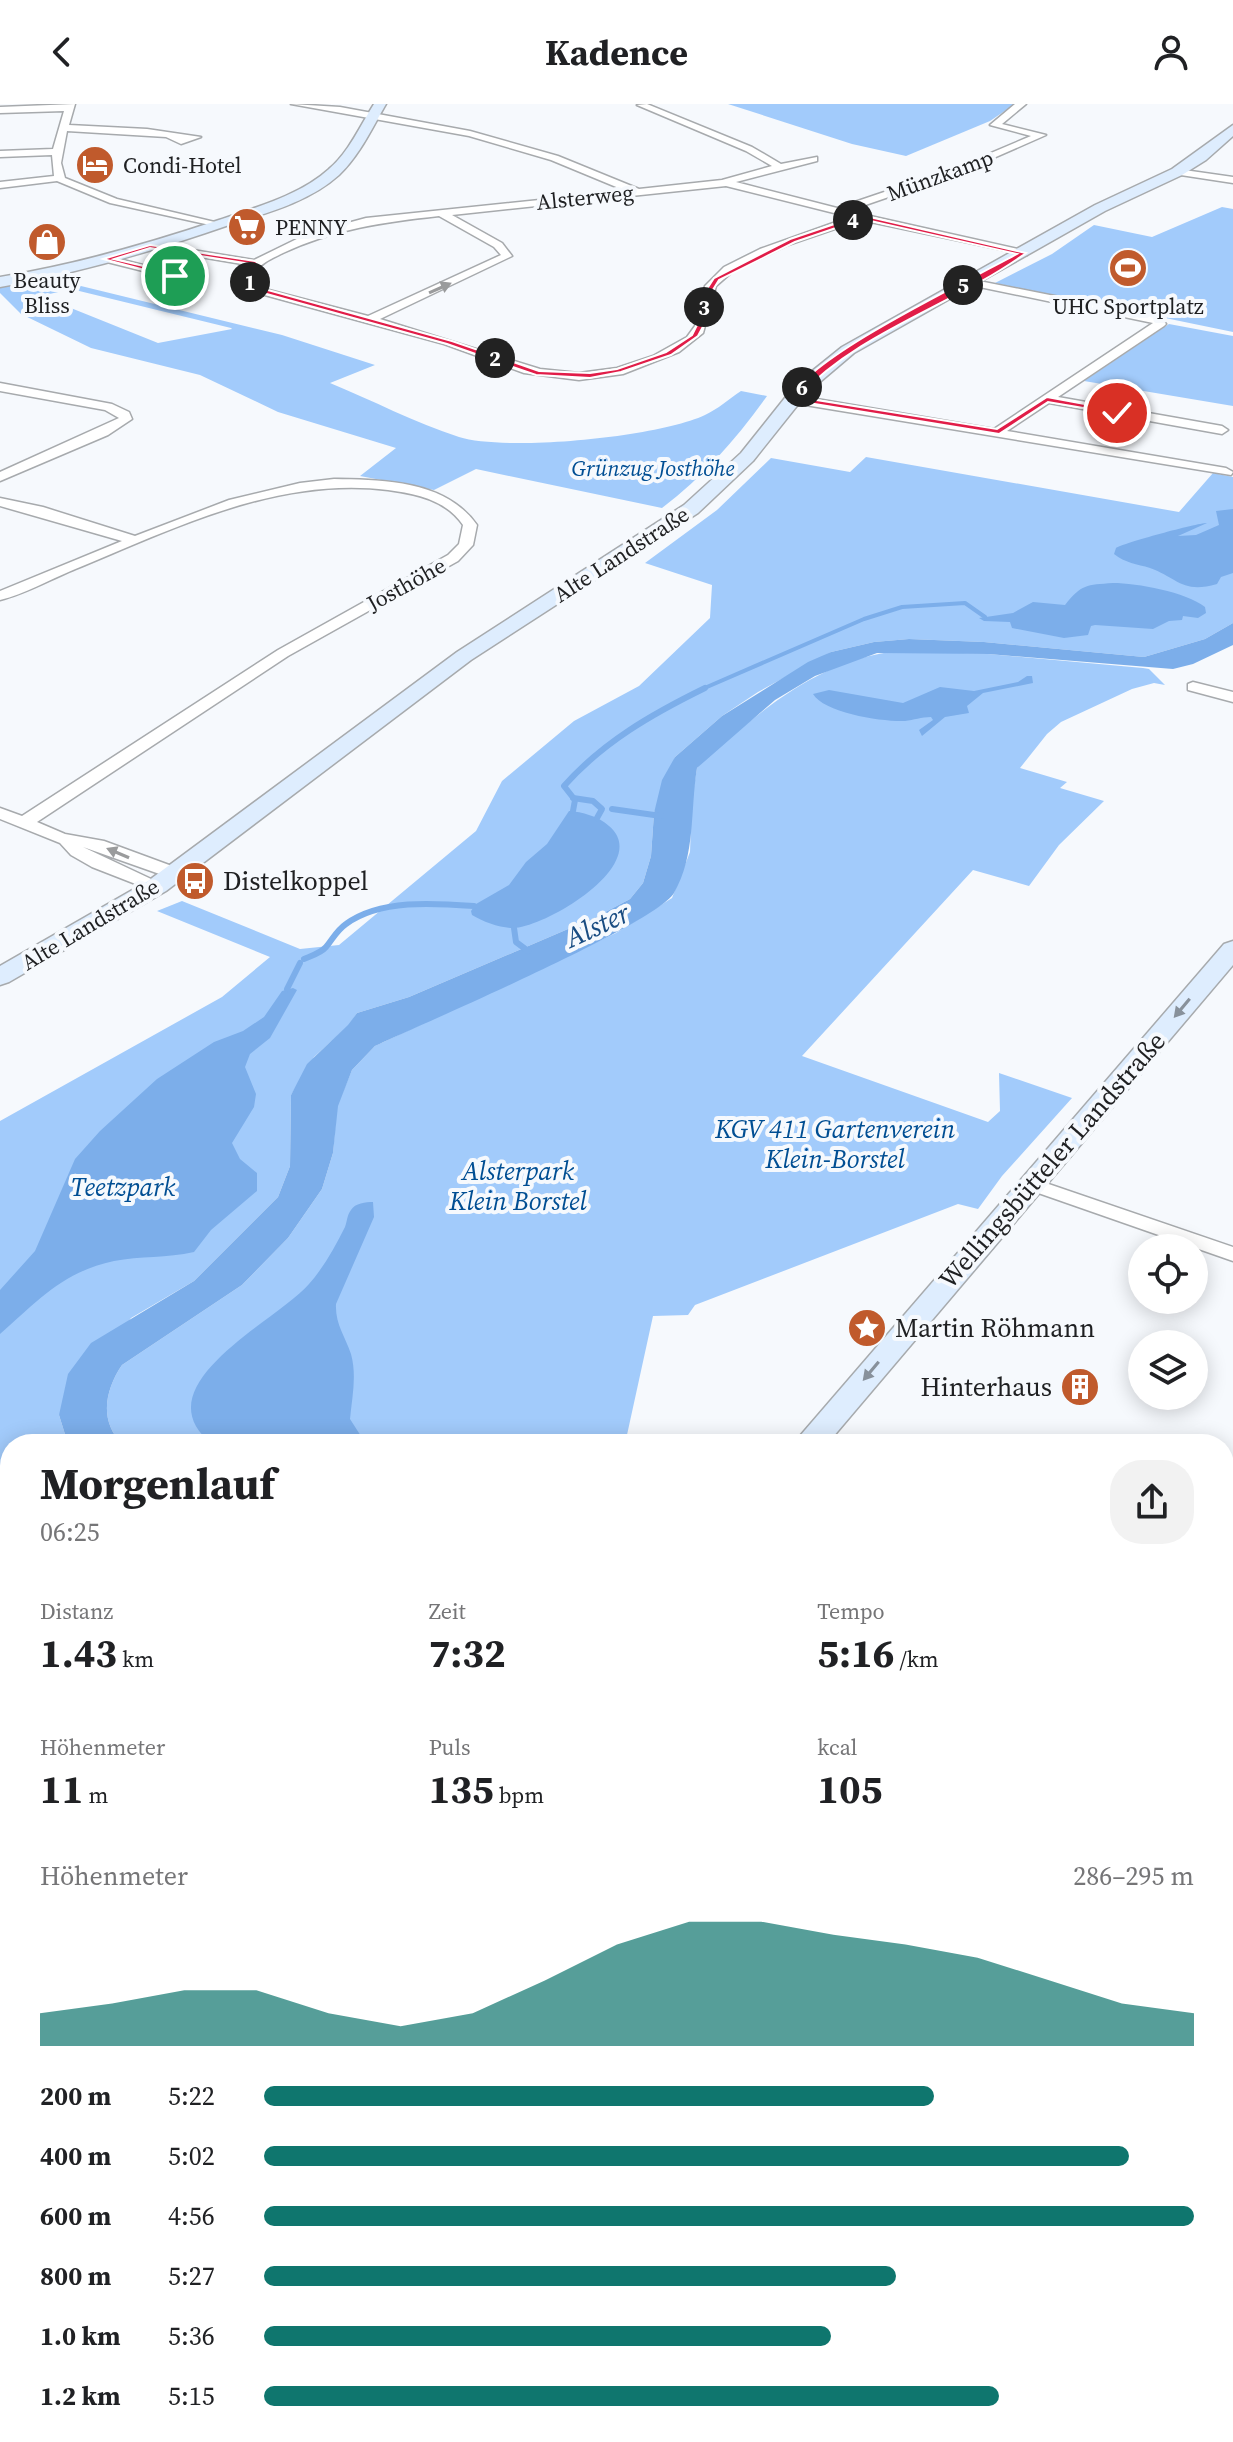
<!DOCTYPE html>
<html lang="de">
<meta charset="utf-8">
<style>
:root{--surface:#fff;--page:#f2f2f2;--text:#202124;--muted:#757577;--accent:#0f766e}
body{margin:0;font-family:"Source Serif 4",serif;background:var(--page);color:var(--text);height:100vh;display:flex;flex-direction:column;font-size:30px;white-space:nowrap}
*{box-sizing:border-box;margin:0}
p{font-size:26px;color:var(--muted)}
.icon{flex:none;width:44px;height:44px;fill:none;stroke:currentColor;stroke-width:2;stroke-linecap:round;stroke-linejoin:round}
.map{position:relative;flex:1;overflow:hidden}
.sheet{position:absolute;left:0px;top:1330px;width:1234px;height:1008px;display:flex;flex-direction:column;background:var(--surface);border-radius:32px 32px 0 0;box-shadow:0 4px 20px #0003}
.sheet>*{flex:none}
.tools{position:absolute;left:1128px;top:1130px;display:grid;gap:16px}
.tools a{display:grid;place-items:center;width:80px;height:80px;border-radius:50%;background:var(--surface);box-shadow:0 4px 20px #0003;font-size:40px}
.pin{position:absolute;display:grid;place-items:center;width:68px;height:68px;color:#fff;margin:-34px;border:4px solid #fff;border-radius:50%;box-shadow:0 2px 8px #0007}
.km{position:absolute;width:40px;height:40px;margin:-20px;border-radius:50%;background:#222;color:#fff;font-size:22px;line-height:40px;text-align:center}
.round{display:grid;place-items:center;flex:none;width:84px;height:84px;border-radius:32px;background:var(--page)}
.overview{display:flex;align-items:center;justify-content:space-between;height:136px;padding:0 40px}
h1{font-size:44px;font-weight:700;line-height:60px}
.stats{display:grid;grid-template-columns:repeat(3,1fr);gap:12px;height:136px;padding:8px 40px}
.stats div{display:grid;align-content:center}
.stats b{font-size:40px;font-weight:700}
.stats small{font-size:22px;font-weight:400}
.stats p{font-size:22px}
.chart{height:224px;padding:16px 40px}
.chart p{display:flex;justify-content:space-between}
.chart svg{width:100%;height:144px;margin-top:8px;fill:var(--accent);opacity:.7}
ul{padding:0 40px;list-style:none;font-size:26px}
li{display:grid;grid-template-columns:128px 96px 1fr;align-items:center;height:60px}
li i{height:20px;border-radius:10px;background:var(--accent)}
header{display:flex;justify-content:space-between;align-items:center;height:104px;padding:0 40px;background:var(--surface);font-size:36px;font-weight:700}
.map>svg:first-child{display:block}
.green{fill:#a2cbfb;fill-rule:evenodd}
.water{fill:#7caeea}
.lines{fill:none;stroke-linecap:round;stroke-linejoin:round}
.stream-far1{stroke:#7caeea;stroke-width:4}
.stream{stroke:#7caeea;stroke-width:6}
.street-casing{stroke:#a7aaad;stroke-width:3}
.secondary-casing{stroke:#a7aaad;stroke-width:3}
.street{fill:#fff;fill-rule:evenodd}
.secondary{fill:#deedfe;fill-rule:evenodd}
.oneway{fill:#9a9b9c}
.oneway2{fill:#88919b}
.route{fill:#e11d48;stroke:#fff;stroke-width:2}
.labels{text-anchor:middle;stroke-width:8;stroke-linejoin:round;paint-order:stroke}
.far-poi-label{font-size:22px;fill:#1f2022;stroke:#f6f9fd;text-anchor:start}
.far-street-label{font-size:22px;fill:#1f2022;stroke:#f6f9fd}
.far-park-label{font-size:22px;font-style:italic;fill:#004e93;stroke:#f6f9fd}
.poi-label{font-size:26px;fill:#1f2022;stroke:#f6f9fd;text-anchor:start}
.park-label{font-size:26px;font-style:italic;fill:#004e93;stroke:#f6f9fd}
.street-label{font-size:26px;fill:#1f2022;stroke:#f6f9fd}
.water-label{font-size:28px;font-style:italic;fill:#194c82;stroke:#f6f9fd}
</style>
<header><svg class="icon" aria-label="back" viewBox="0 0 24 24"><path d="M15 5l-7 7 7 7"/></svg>Kadence<svg class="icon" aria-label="person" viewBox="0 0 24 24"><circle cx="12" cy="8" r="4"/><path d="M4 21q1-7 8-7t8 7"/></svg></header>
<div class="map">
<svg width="1233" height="2338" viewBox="0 0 1233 2338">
<rect width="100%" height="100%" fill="#f6f9fd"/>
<g class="green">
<path d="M728,0H1015L990,17L906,52L852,40Z"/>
<path d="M1222,103L1233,105V228L995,179L1052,150L1094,121L1152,133Z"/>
<path d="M40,172L282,231L375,261L330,279C372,296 415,319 459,333C507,348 659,333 705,311C718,305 729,295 741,287L767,292C736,335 704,372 662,404L476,365L434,386L360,372L396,344L278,308L200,271L91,244L21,210L0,189V182ZM71,185L231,224L232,225L158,239L41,192Z"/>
<path d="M1169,220L1233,232V302L1084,277Z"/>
<path d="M866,353L1179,408L1213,369L1233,373V519L1205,535L1144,553L984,538L909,535L874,538L831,548L758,588L722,612L675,653L654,709L651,752L643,779L630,795L596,813L409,893L357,909L349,921L314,953L291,991L290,1062L278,1093L194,1177L131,1214L59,1311L68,1340H10V1938L0,1944V1017L222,893L270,853L157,807L182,797L300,845L339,841L476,727L502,677L574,617L639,582L710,514L712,481L645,459L717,406L771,354L850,368Z"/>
<path d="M899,547L988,550L1143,564L1149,565L1165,581L1154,579L1132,585L1061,618L1047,630L1020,664L1067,678L1060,684L1104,697L1059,741L1029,782L973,766L802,952L988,1018L1000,1007L999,969L1072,994L1002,1072L978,1105L958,1100L695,1201L688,1211L653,1212L625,1340H122C99,1317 105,1286 122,1261L242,1181L288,1134L322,1085L333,1049L337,1002L352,966L375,942L616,829L672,794L690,748L692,695L697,664L703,657C760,607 821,554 899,547Z"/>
<path d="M10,1996V2207L0,2218V2002Z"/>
</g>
<g class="water">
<path d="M1233,405V469L1221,473L1217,480C1182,490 1178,474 1150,464C1137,460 1125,459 1114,450L1116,444C1123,439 1201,418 1207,419L1178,432L1196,431L1219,421L1216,407Z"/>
<path d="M1113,479C1137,479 1186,488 1205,503L1206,509L1198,514L1183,512L1182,516L1169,517L1153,525L1095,521L1091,522L1088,531L1064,534L1012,524L1010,518L984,517L979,514L1013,509L1033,498L1065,501C1082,480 1086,481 1113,479Z"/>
<path d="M1233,519V541L1193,560L1173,565L988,550L877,549L815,572L775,596L697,664C690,707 696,751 674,789C656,820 422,920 375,942L352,966L338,1002L333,1049L322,1085L288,1134L242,1181L122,1261C105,1286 99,1317 122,1340H68L59,1311L68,1270L91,1239L194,1177L278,1093L290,1062L291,991L307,960L348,921L357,909L409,893L596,813L630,795L643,779L651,752L654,709L662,676L675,653L722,612L808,558L831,548L874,538L909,535L984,538L1144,553L1205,535Z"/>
<path d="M1027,572H1032L1033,579L983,589L967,602L969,609L945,613L922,632L919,626L933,616L931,613C921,613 914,616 905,617C883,618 824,609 813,590L829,586L903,599L940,583L974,587L1018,578Z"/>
<path d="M569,707C582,708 598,712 609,722C653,759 547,823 513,824C501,824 483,818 472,811L471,807L476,800L509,781L526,758L547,740Z"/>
<path d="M293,884L297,886L270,934L250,950L245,963L256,990L254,1003L232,1039L240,1055L257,1069V1087L211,1126L194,1148C167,1154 140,1152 114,1157C62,1168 37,1198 0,1230V1186L35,1147L75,1055L100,1027L157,975L214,938L243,927L264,913L282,887Z"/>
<path d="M373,1098L374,1113L336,1200C335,1220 345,1232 351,1250C357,1272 352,1293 350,1315L366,1340H212C139,1282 277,1217 309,1180C324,1163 335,1143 345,1123C347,1118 347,1111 351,1106C355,1099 366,1098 373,1098Z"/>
<path d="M10,1591V1830L0,1831V1616Z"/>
</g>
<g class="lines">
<path class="stream-far1" d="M700,586L864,515L902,503L965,499L985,513"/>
<g class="stream">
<path d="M573,694L593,697L602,705L597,714"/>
<path d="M612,705L661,712"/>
<path d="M573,707L575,696L564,682C603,638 652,610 705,584"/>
<path d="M514,824L516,838L528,847"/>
<path d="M304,855C311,852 321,849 326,843C333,835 336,827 346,820C380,795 434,799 474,802"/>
<path d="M287,885L300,859"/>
</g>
<defs>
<g id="street">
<path d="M75,0L69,21L147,25L201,33L181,40L166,33L67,27L61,59L65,74L117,95L219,119V123L110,99L57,77L0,84V78L54,72L52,51L0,53V47L53,45L64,7L0,9V3Z"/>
<path d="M291,0L340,3L470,27L558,52L639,85L722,76L772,62L746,47L637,1L647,0L752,43L781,60L817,53V57L736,78L837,104L958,63L1031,32L990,21L1015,0H1026L1002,20L1046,31L964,67L848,107L1027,147V151L861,116L788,141L732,168L716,182L703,229L679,248L623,270L579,276L524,269L444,240L261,190L247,182L243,170L248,161L146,144L145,142L150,139L254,156L307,130L366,114L626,87L551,56L469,32ZM726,82L850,113L760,145L724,163L705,182L695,222L687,233L653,252L617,264L579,269L540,265L380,215L512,152L502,139L452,111ZM439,112L494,143L501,151L368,212L269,186L256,178L253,170C261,159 271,155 283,149C334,125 384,118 439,112Z"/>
<path d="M1177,65L1233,73V79L1174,70Z"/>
<path d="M107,152L179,170L180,172L175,175L103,157V153Z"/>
<path d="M969,175L1160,213L1166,220L1164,222L1058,293L1222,322L1228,326L1222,330L1049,299L1007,327L1226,364L1233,368L1231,371L793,299L787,295L793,291L994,325L1153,219L965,180L963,178Z"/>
<path d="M0,279L112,300L129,308L132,315L108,331L0,377V368L119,314L105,306L0,287Z"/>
<path d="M334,375C384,376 445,376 477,421L473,441L458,457L288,552L37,718L65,730L104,737L180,765L183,769L180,773H168L83,743L166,782L157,787L151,786L92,763L71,751L60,739L0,715V704L22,712L278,546L448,451L459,440L463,421C446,396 417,390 388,386C277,372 173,425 73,466C49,476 25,490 0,496V487L122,437L0,402V394L43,403L135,432L229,396L300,379Z"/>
<path d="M1193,578L1233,588V598L1188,586V580Z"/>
<path d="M1031,1074L1233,1143V1157L1024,1084L1020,1080Z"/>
<path d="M1233,1793V1826L1224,1829V1796Z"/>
<path d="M780,2328H818L814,2338H776Z"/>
</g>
<g id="secondary">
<path d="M374,0H386C372,24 360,51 339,71C309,98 267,109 229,121C154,147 78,169 0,183V173C75,161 147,140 219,116C256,103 299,92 329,65C349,48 360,22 374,0Z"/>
<path d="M1233,21V32L1206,56L1182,71L1105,107L854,249L808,288L753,357L698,409L471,556L166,787L9,878L0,881V862L148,777L457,548L684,401L741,349L796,280L842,243L1095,101L1172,65Z"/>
<path d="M1233,837V861L827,1340H793L1224,840Z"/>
<path d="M10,2248V2302L0,2306V2252Z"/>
</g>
</defs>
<use href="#street" class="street-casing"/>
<use href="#secondary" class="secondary-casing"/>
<use href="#street" class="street"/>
<use href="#secondary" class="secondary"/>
</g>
<defs><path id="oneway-solid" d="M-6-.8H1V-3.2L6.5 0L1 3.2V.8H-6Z" transform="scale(2)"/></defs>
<g class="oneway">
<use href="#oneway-solid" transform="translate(440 184) rotate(-24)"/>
<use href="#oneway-solid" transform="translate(118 749) rotate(-157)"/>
</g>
<g class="oneway2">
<use href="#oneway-solid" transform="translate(1182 904) rotate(130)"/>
<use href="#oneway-solid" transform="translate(871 1267) rotate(130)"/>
</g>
<path class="route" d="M861,111L1026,149C953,202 861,226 798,293L997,325L1047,293L1117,306L1119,310L1048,298L999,330L790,296C804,254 972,175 1017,150L862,115L795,138L719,176L708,194L706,217L698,232L671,251L621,268L590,274L536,271L447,240L263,189L249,181L244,170L251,160L150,144L114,155L178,170L175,174L103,155L150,141L255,157L258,159L251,170L254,179L268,186L452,237L539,267L590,269L617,265L666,248L692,231L699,217L701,194L714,174L790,135Z"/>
<defs>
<symbol id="hotel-disc" viewBox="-11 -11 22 22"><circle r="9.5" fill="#c05a2c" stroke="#f6f9fd"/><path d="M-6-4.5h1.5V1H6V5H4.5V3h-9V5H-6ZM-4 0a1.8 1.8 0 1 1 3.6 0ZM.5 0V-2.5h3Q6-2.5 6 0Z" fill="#fff"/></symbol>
<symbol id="supermarket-disc" viewBox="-11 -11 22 22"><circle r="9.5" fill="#c05a2c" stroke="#f6f9fd"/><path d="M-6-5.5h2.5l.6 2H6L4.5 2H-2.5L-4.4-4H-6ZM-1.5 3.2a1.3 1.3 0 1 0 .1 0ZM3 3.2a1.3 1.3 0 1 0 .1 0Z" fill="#fff"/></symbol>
<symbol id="shop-disc" viewBox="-11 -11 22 22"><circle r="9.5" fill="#c05a2c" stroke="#f6f9fd"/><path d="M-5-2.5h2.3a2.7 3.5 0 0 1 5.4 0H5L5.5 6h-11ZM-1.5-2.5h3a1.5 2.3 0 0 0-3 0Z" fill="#fff"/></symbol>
<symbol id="stadium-disc" viewBox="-11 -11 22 22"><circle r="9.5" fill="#c05a2c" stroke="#f6f9fd"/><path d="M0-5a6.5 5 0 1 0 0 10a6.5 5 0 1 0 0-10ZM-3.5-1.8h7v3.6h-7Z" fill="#fff"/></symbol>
<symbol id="bus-disc" viewBox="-11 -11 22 22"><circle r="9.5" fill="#c05a2c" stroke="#f6f9fd"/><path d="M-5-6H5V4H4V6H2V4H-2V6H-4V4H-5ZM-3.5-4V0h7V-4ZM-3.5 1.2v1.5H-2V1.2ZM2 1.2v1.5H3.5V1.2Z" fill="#fff"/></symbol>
<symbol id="sight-disc" viewBox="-11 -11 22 22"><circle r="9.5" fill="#c05a2c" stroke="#f6f9fd"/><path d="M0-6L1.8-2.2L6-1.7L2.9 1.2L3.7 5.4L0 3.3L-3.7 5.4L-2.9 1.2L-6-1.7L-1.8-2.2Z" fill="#fff"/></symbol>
<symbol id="building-disc" viewBox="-11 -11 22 22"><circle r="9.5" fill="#c05a2c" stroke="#f6f9fd"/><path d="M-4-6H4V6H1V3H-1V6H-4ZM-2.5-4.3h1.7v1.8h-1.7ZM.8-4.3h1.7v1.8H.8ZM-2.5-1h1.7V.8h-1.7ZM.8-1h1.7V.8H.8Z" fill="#fff"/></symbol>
</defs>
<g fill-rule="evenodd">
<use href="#hotel-disc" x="73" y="39" width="44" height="44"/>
<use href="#supermarket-disc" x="225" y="101" width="44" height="44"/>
<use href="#shop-disc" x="25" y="116" width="44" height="44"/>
<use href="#stadium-disc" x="1106" y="142" width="44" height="44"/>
<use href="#bus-disc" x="173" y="755" width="44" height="44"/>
<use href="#sight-disc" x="845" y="1202" width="44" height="44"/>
<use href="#building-disc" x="1058" y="1261" width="44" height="44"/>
</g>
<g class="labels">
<g class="far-poi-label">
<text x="123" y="69">Condi-Hotel</text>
<text x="275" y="131">PENNY</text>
<text x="47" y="184" text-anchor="middle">Beauty<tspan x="47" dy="25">Bliss</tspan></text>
<text x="1128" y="210" text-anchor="middle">UHC Sportplatz</text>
</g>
<g class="far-street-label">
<text transform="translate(940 71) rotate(-20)" y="8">Münzkamp</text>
<text transform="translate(585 93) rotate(-6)" y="8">Alsterweg</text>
<text transform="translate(621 450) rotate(-33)" y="8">Alte Landstraße</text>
<text transform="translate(406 480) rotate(-29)" y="8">Josthöhe</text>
<text transform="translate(90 820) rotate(-31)" y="8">Alte Landstraße</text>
</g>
<g class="far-park-label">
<text x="653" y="372">Grünzug Josthöhe</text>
</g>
<g class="poi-label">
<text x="223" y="786">Distelkoppel</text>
<text x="895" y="1233">Martin Röhmann</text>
<text x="1052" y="1292" text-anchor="end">Hinterhaus</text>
</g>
<g class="park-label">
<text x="835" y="1034">KGV 411 Gartenverein<tspan x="835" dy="30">Klein-Borstel</tspan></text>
<text x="518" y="1076">Alsterpark<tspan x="518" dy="30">Klein Borstel</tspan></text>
<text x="123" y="1092">Teetzpark</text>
</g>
<g class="street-label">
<text transform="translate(1052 1056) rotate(-49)" y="9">Wellingsbütteler Landstraße</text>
</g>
<g class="water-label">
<text transform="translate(597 821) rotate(-25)" y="10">Alster</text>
</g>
</g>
</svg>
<div class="tools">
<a><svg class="icon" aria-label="locate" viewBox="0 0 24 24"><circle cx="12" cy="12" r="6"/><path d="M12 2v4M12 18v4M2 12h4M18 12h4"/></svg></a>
<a><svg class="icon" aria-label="layers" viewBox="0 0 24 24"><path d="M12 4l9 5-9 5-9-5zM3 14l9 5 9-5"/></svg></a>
</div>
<div class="pin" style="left:175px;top:172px;background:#1e9e55"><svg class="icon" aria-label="arrive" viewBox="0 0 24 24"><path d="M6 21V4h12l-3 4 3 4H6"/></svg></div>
<div class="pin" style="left:1117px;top:309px;background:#d93025"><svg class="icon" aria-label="check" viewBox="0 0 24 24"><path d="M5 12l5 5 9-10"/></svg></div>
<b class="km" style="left:250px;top:178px">1</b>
<b class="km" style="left:495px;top:254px">2</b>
<b class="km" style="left:704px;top:203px">3</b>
<b class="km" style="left:853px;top:116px">4</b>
<b class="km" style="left:963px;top:181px">5</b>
<b class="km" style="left:802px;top:283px">6</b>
<section class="sheet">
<div class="overview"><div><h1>Morgenlauf</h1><p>06:25</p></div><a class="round"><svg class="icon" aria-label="share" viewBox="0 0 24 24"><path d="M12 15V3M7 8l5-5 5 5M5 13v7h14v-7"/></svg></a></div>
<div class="stats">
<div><p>Distanz</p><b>1.43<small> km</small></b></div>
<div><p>Zeit</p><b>7:32</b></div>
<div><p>Tempo</p><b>5:16<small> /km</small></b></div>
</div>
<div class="stats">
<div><p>Höhenmeter</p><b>11<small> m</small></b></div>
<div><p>Puls</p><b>135<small> bpm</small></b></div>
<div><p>kcal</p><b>105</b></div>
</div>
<div class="chart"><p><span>Höhenmeter</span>286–295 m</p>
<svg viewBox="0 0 160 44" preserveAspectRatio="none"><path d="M0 44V34L10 31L20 27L30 27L40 34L50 38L60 34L70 24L80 13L90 6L100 6L110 10L120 13L130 17L140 24L150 31L160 34V44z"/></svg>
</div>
<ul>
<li><b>200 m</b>5:22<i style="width:72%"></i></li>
<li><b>400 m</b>5:02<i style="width:93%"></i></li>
<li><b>600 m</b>4:56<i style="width:100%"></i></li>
<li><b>800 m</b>5:27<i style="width:68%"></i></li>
<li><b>1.0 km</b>5:36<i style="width:61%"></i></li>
<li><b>1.2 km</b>5:15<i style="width:79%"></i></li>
</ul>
</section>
</div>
